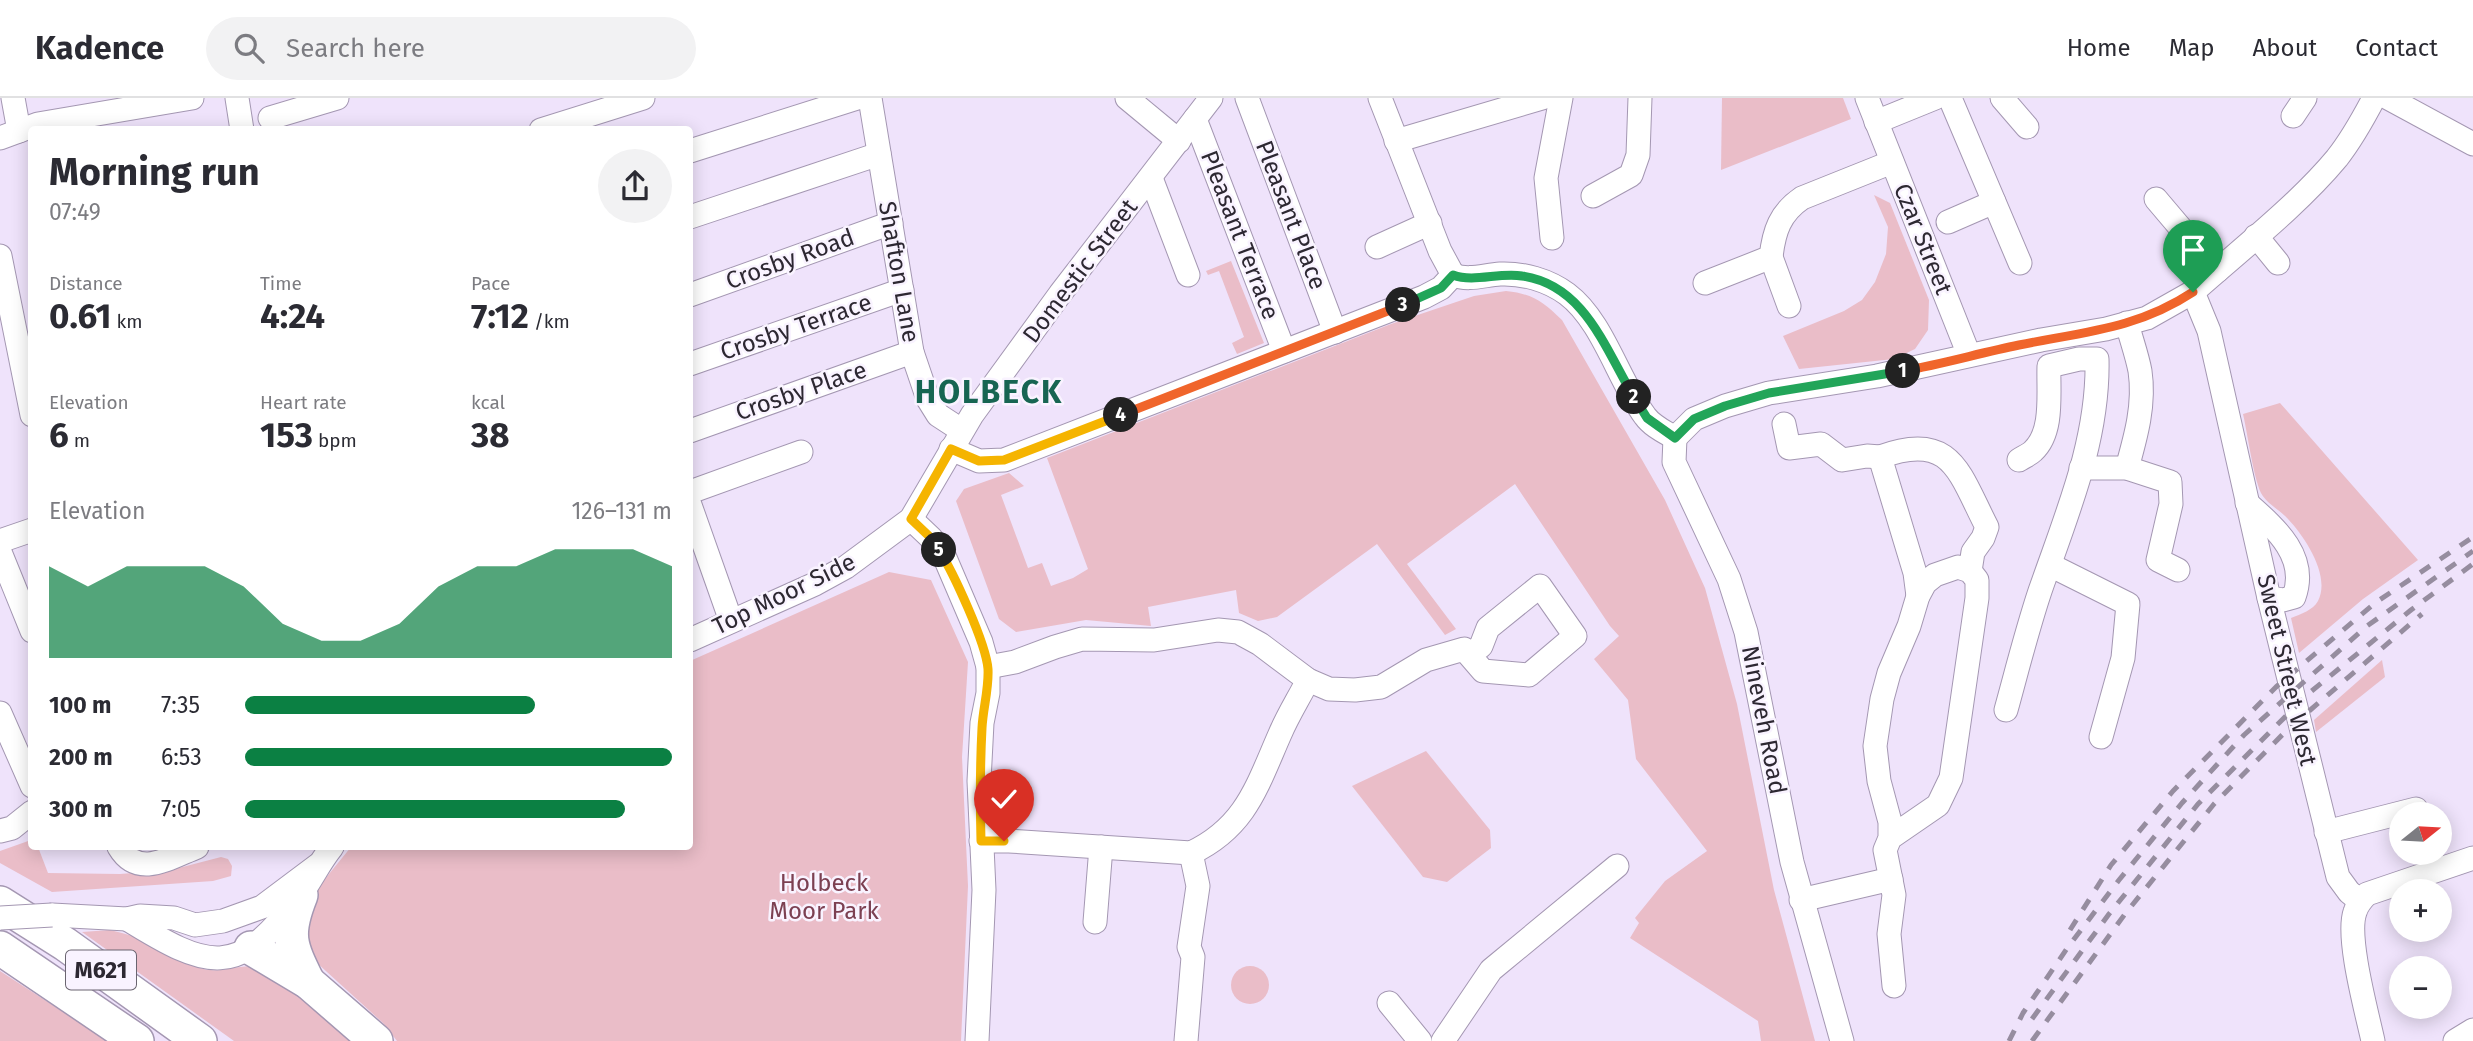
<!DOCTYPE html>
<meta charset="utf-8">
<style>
:root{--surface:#fff;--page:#f2f2f3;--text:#2b2b33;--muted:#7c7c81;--line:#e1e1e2;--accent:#0b8043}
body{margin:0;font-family:"Fira Sans",sans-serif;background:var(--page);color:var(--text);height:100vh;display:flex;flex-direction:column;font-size:26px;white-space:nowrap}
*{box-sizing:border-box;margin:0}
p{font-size:23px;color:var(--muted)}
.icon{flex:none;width:38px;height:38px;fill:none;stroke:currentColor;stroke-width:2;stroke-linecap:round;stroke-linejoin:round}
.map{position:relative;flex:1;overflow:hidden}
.drawer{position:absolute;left:28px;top:28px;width:665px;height:724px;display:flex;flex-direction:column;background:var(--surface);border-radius:7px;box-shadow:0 4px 18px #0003}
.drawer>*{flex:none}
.needle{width:46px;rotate:72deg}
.tools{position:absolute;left:2389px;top:704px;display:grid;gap:14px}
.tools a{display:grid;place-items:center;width:63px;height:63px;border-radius:50%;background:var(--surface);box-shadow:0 4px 18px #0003;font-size:35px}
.pin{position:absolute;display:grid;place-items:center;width:60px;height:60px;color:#fff;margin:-72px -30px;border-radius:50% 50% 50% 0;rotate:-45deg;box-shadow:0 0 7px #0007}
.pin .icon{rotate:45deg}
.km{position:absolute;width:35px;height:35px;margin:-18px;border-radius:50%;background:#222;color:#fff;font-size:19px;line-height:35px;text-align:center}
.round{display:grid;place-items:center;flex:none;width:74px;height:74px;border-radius:37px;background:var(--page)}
.head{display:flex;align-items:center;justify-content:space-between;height:119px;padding:0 21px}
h1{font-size:38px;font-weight:700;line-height:52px}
.stats{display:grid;grid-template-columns:repeat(3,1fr);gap:10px;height:119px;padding:7px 21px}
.stats div{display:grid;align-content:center}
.stats b{font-size:35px;font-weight:700}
.stats small{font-size:19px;font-weight:400}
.stats p{font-size:19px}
.chart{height:196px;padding:14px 21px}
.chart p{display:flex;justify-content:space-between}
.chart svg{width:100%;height:126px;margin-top:7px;fill:var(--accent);opacity:.7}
ul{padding:0 21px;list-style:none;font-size:23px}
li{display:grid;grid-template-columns:112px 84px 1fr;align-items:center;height:52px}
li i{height:18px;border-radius:9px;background:var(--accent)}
header{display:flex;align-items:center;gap:42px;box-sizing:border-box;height:98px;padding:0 35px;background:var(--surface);border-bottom:2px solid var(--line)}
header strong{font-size:33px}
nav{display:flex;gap:38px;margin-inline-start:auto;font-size:24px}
.search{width:490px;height:63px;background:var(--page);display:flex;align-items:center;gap:18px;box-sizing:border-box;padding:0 24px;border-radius:38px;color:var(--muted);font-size:26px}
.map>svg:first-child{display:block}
.green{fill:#eabdc8}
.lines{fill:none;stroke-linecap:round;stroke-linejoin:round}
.minor-casing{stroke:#a497b2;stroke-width:25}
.highway-casing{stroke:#a497b2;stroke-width:36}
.minor{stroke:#fff;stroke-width:23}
.highway{stroke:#fff;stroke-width:33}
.rail{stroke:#968d9f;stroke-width:5;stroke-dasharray:12 12;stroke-linecap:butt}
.minor-bridge-casing{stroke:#a497b2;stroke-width:25;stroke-linecap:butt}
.minor-bridge{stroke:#fff;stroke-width:23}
.split-1-casing{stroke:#fff;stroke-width:14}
.split-2-casing{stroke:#fff;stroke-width:14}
.split-3-casing{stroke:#fff;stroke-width:14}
.split-4-casing{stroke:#fff;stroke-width:14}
.split-5-casing{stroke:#fff;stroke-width:14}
.split-6-casing{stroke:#fff;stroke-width:14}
.split-1{stroke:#f0652b;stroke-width:9}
.split-2{stroke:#22a559;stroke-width:9}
.split-3{stroke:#22a559;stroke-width:9}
.split-4{stroke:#f0652b;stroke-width:9}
.split-5{stroke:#f5b400;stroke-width:9}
.split-6{stroke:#f5b400;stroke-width:9}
.labels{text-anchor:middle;stroke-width:5;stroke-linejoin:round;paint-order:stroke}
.shield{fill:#f9f3ff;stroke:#6a6570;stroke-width:2}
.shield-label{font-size:23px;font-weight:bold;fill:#2d2832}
.street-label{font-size:24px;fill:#2d2832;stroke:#f9f3ff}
.park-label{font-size:24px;fill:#7c4052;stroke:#f9f3ff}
.district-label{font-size:32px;font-weight:bold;letter-spacing:2px;fill:#176552;stroke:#f9f3ff}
</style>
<header>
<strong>Kadence</strong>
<div class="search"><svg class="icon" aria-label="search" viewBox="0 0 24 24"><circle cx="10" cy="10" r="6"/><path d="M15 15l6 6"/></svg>Search here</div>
<nav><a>Home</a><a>Map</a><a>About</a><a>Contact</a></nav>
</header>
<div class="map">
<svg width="2473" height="943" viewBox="0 0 2473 943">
<rect width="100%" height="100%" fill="#efe3fb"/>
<g class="green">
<path d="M1722,0H1843L1851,21L1721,72Z"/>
<path d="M1874,97L1890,105L1929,202L1928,232L1915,251L1894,261L1799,271L1783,238L1844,213L1862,202L1875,184L1886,156L1888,129Z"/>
<path d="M1231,163L1264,245L1237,256L1232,245L1244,239L1219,173L1208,177L1206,173Z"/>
<path d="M1506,193C1534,196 1543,204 1562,222L1665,402L1705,490L1737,606L1774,792L1815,943H1761L1758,923L1630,840L1639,825L1635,820L1665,783L1707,753L1636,661L1628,602L1594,561L1619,538L1610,528L1515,386L1407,466L1456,531L1445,537L1377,446L1277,519L1258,523L1239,515L1236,492L1148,509L1151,528L1086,522L1016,534L999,521L956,403L964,391L1009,375L1024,388L1001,397L1028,470L1042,465L1051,488L1073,480L1088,471L1047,360L1391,226L1474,198Z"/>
<path d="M2280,305L2418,462L2363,501L2299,555L2291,520C2301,516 2313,512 2318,503C2331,478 2305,439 2288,421C2281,413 2266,405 2261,395C2253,377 2248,338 2243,316Z"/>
<path d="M889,474L931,482L968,564L962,659L968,788L961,943H397L383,925L305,854L302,809L351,749H690V563Z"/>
<path d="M2382,562L2385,579L2316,634L2314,622Z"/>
<path d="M1426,653L1490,732L1491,750L1447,784L1423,779L1352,688Z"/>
<path d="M31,742L32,749H38L48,775L120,776L171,772L221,759L228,761L232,768L231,778L213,783L52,794L0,765V753Z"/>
<path d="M110,832C126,836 142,840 157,847C172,854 183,865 200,870C220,877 238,865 258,869C287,875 335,923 359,943H234L82,834Z"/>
<circle cx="1250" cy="887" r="19"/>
<path d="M0,873L94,934L106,943H0Z"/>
</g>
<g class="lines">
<defs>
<g id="minor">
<path d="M13,0L19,33"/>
<path d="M237,0L242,32"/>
<path d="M870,0L912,254L928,301L938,317L961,332"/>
<path d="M1127,0L1179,43"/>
<path d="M1247,0L1335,234"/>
<path d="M1380,0L1440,153L1453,177"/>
<path d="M1867,0L1969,257"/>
<path d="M1950,0L2020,165"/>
<path d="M2002,0L2027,29"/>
<path d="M2388,0L2473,46"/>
<path d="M2293,18L2305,0"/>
<path d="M270,20L337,0"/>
<path d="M1195,21L1284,253"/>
<path d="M1876,24L1935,0"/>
<path d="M541,32L643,0"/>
<path d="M0,40L38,26L192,0"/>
<path d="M1396,43L1542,0"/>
<path d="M690,53L857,0"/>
<path d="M1151,80L1188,177"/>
<path d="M1593,98L1631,77L1638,57L1640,0"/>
<path d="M2156,101L2217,173"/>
<path d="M690,119L879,56"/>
<path d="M1948,124L1994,104"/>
<path d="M2256,138L2278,165"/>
<path d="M1552,140L1546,80L1561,0"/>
<path d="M1377,149L1430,125"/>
<path d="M0,158L32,317"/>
<path d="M1771,159L1789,208"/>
<path d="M1453,177C1469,183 1484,177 1500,176C1523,175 1548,182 1567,196C1603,223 1618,282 1645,318C1652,328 1665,334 1675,340"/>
<path d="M1705,185L1771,159C1774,133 1780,115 1802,100L1892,64"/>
<path d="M2193,194L2209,233L2269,500L2338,779L2349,794L2360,803"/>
<path d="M690,197L891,125"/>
<path d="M690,266L902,192"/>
<path d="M1784,326L1789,350L1821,346L1842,362L1867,358L1880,359"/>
<path d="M690,333L912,254"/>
<path d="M1675,340L1694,321L1725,308L1769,295L1877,278L2041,242L2106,231L2147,220L2193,194C2239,153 2298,107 2337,60C2352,41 2363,21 2374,0"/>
<path d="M1675,340L1674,364L1729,481L1746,534L1792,764L1842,943"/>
<path d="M951,351L979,363L1004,362L1424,199L1441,190L1453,177"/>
<path d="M2081,370H2127L2170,384L2171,406L2158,462L2178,472"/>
<path d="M2127,370C2136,338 2145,306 2140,273C2137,257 2131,241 2127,225"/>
<path d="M690,394L801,354"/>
<path d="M2247,405C2274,429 2309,458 2294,499L2283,502L2269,500"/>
<path d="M690,407L731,523"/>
<path d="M911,421L931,440L945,460L981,544L988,569V595L982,625L979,683L984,792L977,943"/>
<path d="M0,443L32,432"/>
<path d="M0,454L32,533"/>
<path d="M2050,467L2128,506L2123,560L2101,639"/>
<path d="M1918,498L1915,475L1880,359C1952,332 1959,375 1987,429L1983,440L1973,454L1970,473"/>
<path d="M690,542L815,486L846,469L911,421L972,317L1060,196L1211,0"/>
<path d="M988,569L1015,564L1055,549L1082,541L1154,542L1218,532L1238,534L1260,546L1308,582L1329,591L1355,592L1381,589L1426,562L1464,551L1483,573L1529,577L1575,538L1540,488L1488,530L1481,548L1471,556"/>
<path d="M2006,612C2017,572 2027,532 2040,493C2066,418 2099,342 2097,261H2079L2049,268C2048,294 2054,334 2033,353C2029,357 2023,359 2019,362"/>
<path d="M0,615L32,688"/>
<path d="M0,733L12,730L32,714"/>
<path d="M2326,734L2416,711"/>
<path d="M1890,740L1938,707L1951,680L1977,500V482L1970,473L1958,469L1935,477L1925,485L1918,498L1909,528L1889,575L1882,601L1875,648L1879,683L1890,724V740L1885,752L1894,797L1889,836L1894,888"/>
<path d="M981,743H1009L1191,755C1246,729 1257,688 1280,636C1288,617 1299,600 1308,582"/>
<path d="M119,749C138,781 169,760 197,749"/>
<path d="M1801,802L1891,781"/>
<path d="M52,817L127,821L140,818L174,820L195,827L223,823L262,809L318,767"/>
<path d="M127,821C208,871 237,882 299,799C311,783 319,765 332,749"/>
<path d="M1095,824L1101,749"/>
<path d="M1389,905L1420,943"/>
<path d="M1186,943L1193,859L1189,849L1198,788L1191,755"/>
<path d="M1443,943L1491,872L1617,768"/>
<path d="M2373,943C2367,915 2346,839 2355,814C2357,807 2362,801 2367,796L2473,760"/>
<path d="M2455,943L2473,932"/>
</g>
<g id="highway">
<path d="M301,797C285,837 290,847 308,884"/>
<path d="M0,805L65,846L200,943"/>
<path d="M0,850L137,943"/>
<path d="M251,850L308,884L376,943"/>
</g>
</defs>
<use href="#minor" class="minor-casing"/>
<use href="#highway" class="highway-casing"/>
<use href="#minor" class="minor"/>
<use href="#highway" class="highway"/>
<g class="rail">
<path d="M2070,832L2111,767L2173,693L2276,589L2375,505L2473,439"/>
<path d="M2032,921L2109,816L2198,706L2308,596L2411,512L2473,466"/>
<path d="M2009,943L2023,915L2068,849L2119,782L2182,705L2244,637L2367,528L2473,453"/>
<path d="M2032,943L2125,816L2214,706L2287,632L2422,516"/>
</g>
<defs>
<path id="minor-bridge" d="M0,820L52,817"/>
</defs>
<use href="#minor-bridge" class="minor-bridge-casing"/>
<use href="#minor-bridge" class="minor-bridge"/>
</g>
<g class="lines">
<defs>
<path id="split-1" d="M1903,273C1942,266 1980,255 2019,247C2083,234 2137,231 2193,194"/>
<path id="split-2" d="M1634,299L1647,320L1675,340L1694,321L1725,308L1769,295L1903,273"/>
<path id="split-3" d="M1403,207L1441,190L1453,177C1474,185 1499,174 1522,178C1585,187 1605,251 1634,299"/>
<path id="split-4" d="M1121,317L1403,207"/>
<path id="split-5" d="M939,452L931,440L911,421L951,351L979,363L1004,362L1121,317"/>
<path id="split-6" d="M939,452C953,474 986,545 988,571C989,591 983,610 982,630C980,668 980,705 981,743H1004"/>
</defs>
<use href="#split-1" class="split-1-casing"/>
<use href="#split-2" class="split-2-casing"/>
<use href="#split-3" class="split-3-casing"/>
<use href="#split-4" class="split-4-casing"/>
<use href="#split-5" class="split-5-casing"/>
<use href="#split-6" class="split-6-casing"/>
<use href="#split-1" class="split-1"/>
<use href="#split-2" class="split-2"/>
<use href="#split-3" class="split-3"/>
<use href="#split-4" class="split-4"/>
<use href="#split-5" class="split-5"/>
<use href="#split-6" class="split-6"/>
</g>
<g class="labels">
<rect class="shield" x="66" y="852.5" width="70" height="39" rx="5"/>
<g class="shield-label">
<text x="101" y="880">M621</text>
</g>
<g class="street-label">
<text transform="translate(1291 117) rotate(69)" y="8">Pleasant Place</text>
<text transform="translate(1240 137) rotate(69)" y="8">Pleasant Terrace</text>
<text transform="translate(1923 141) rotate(68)" y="8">Czar Street</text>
<text transform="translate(790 161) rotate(-20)" y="8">Crosby Road</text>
<text transform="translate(1080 173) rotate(-53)" y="8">Domestic Street</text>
<text transform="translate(899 174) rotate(80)" y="8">Shafton Lane</text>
<text transform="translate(796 229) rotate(-19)" y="8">Crosby Terrace</text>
<text transform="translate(801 293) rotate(-19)" y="8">Crosby Place</text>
<text transform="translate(784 496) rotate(-26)" y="8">Top Moor Side</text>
<text transform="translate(2287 572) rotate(77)" y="8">Sweet Street West</text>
<text transform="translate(1764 622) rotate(79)" y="8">Nineveh Road</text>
</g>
<g class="park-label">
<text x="824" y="793">Holbeck<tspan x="824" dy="28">Moor Park</tspan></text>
</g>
<g class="district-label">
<text x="989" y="305">HOLBECK</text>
</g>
</g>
</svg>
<div class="tools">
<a><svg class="needle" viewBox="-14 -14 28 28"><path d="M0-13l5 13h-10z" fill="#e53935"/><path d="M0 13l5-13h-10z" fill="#7c7c81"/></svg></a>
<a>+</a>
<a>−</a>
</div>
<div class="pin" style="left:2193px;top:194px;background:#1e9e55"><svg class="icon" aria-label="arrive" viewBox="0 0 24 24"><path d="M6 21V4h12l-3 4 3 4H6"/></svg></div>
<div class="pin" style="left:1004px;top:743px;background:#d93025"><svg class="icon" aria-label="check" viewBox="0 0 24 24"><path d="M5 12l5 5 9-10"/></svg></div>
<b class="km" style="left:1903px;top:273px">1</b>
<b class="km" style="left:1634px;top:299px">2</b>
<b class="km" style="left:1403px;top:207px">3</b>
<b class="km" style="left:1121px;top:317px">4</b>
<b class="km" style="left:939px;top:452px">5</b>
<section class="drawer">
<div class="head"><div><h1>Morning run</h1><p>07:49</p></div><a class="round"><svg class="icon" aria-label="share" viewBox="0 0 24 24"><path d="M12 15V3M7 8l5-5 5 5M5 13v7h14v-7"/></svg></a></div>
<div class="stats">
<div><p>Distance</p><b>0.61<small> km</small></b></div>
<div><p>Time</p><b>4:24</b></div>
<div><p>Pace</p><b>7:12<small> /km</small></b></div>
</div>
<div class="stats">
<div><p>Elevation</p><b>6<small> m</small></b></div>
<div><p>Heart rate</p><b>153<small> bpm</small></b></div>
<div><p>kcal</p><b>38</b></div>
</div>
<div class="chart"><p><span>Elevation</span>126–131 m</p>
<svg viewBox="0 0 160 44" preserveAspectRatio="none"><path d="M0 44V12L10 19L20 12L30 12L40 12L50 19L60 32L70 38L80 38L90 32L100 19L110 12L120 12L130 6L140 6L150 6L160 12V44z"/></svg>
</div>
<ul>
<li><b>100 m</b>7:35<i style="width:68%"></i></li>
<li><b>200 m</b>6:53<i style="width:100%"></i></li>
<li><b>300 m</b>7:05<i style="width:89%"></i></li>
</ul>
</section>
</div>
